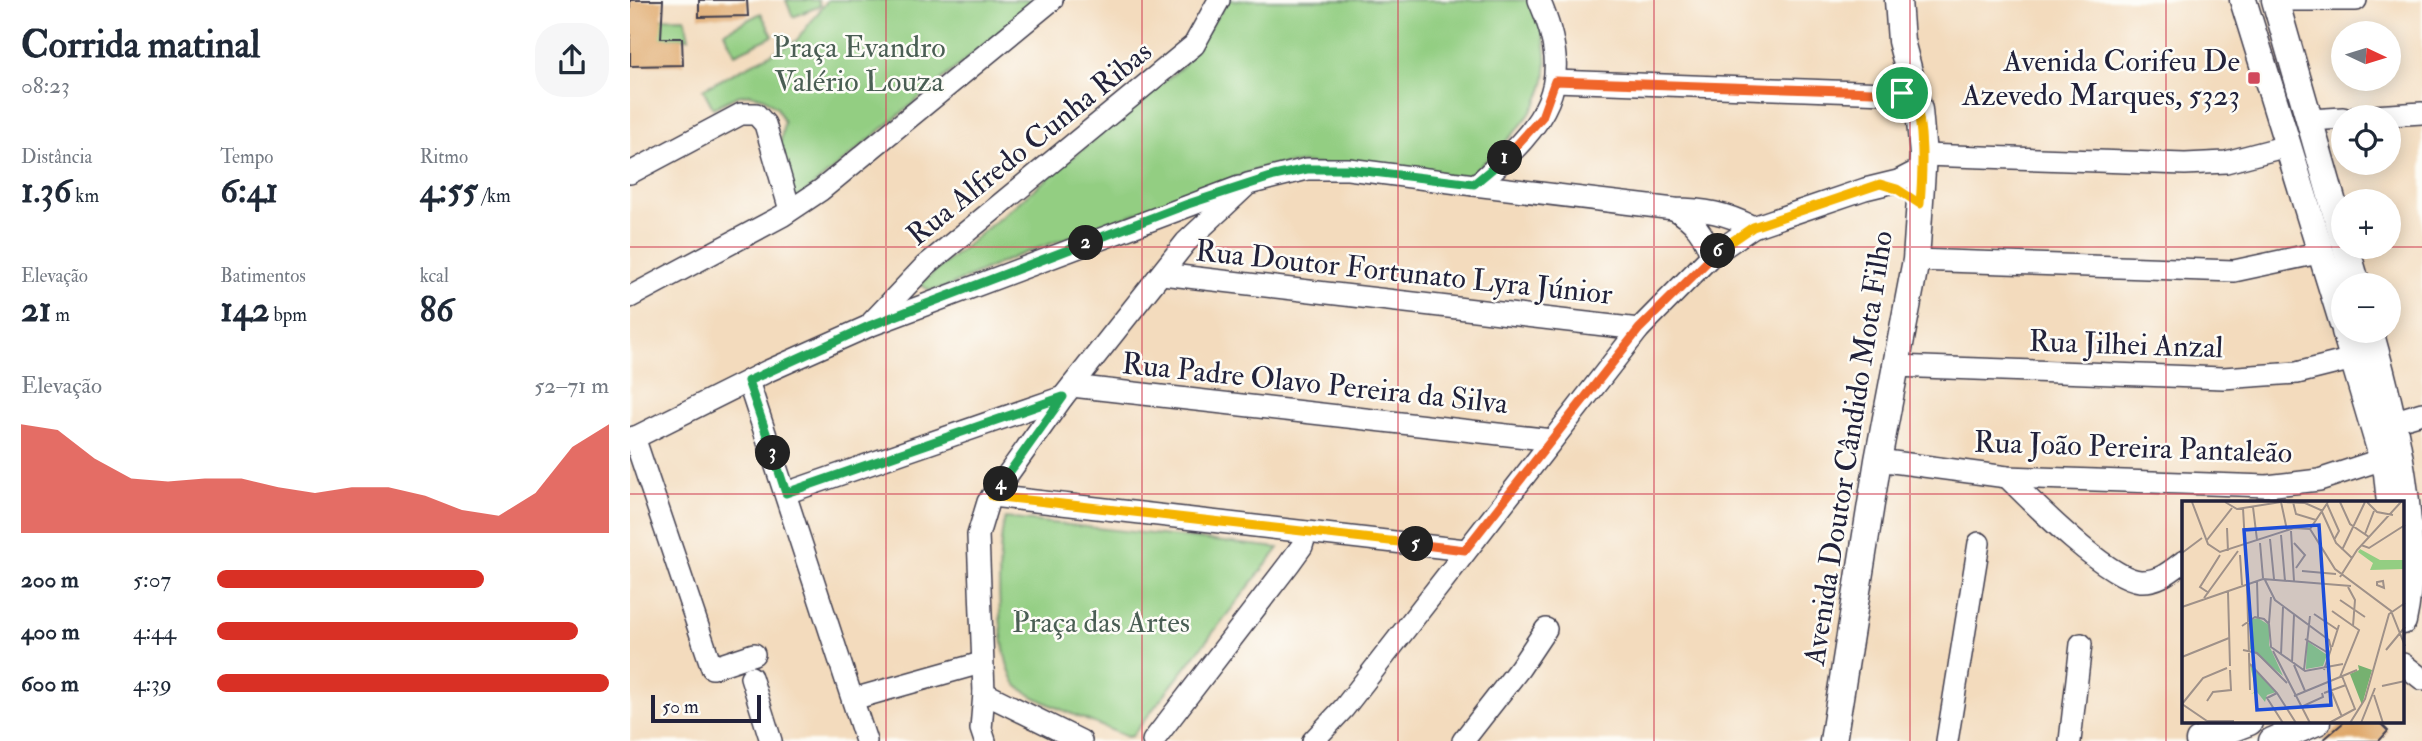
<!DOCTYPE html>
<html lang="pt">
<meta charset="utf-8">
<style>
:root{--surface:#fff;--page:#f6f6f7;--text:#1f2937;--muted:#747a83;--accent:#d93025}
body{margin:0;font-family:"IM FELL Double Pica",serif;background:var(--page);color:var(--text);height:100vh;display:flex;flex-direction:column;font-size:26px;white-space:nowrap}
*{box-sizing:border-box;margin:0}
p{font-size:23px;color:var(--muted)}
.icon{flex:none;width:38px;height:38px;fill:none;stroke:currentColor;stroke-width:2;stroke-linecap:round;stroke-linejoin:round}
.map{position:relative;flex:1;overflow:hidden}
.panel{display:flex;flex-direction:column;background:var(--surface);width:630px}
.panel>*{flex:none}
.needle{width:46px;rotate:94deg}
.tools{position:absolute;left:1701px;top:21px;display:grid;gap:14px}
.tools a{display:grid;place-items:center;width:70px;height:70px;border-radius:50%;background:var(--surface);box-shadow:0 4px 18px #0003;font-size:35px}
.scale{position:absolute;left:21px;bottom:18px;width:110px;box-sizing:border-box;padding-left:7px;border:4px solid #22223b;border-top:0;font-size:19px;line-height:24px;white-space:nowrap;color:#22223b;-webkit-text-stroke:5px #fdfcf7;paint-order:stroke}
.pin{position:absolute;display:grid;place-items:center;width:60px;height:60px;color:#fff;margin:-30px;border:4px solid #fff;border-radius:50%;box-shadow:0 2px 7px #0007}
.km{position:absolute;width:35px;height:35px;margin:-18px;border-radius:50%;background:#222;color:#fff;font-size:19px;line-height:35px;text-align:center}
.round{display:grid;place-items:center;flex:none;width:74px;height:74px;border-radius:28px;background:var(--page)}
.headline{display:flex;align-items:center;justify-content:space-between;height:119px;padding:0 21px}
h1{font-size:38px;font-weight:800;line-height:52px}
.stats{display:grid;grid-template-columns:repeat(3,1fr);gap:10px;height:119px;padding:7px 21px}
.stats div{display:grid;align-content:center}
.stats b{font-size:35px;font-weight:800}
.stats small{font-size:19px;font-weight:400}
.stats p{font-size:19px}
.chart{height:196px;padding:14px 21px}
.chart p{display:flex;justify-content:space-between}
.chart svg{width:100%;height:126px;margin-top:7px;fill:var(--accent);opacity:.7}
ul{padding:0 21px;list-style:none;font-size:23px}
li{display:grid;grid-template-columns:112px 84px 1fr;align-items:center;height:52px}
li i{height:18px;border-radius:9px;background:var(--accent)}
main{display:flex;flex:1;min-height:0}
.map>svg:first-child{display:block}
.green{fill:#93ce82;stroke:#5a785e;stroke-width:2}
.building{fill:#dfa769}
.lines{fill:none;stroke-linecap:round;stroke-linejoin:round}
.minor-casing{stroke:#413e4e;stroke-width:24}
.major-casing{stroke:#413e4e;stroke-width:29}
.minor{stroke:#fff;stroke-width:21}
.major{stroke:#fff;stroke-width:26}
.split-1-casing{stroke:#fff;stroke-width:14}
.split-2-casing{stroke:#fff;stroke-width:14}
.split-3-casing{stroke:#fff;stroke-width:14}
.split-4-casing{stroke:#fff;stroke-width:14}
.split-5-casing{stroke:#fff;stroke-width:14}
.split-6-casing{stroke:#fff;stroke-width:14}
.split-7-casing{stroke:#fff;stroke-width:14}
.split-1{stroke:#f0652b;stroke-width:9}
.split-2{stroke:#22a559;stroke-width:9}
.split-3{stroke:#22a559;stroke-width:9}
.split-4{stroke:#22a559;stroke-width:9}
.split-5{stroke:#f5b400;stroke-width:9}
.split-6{stroke:#f0652b;stroke-width:9}
.split-7{stroke:#f5b400;stroke-width:9}
.grid{fill:none;stroke:#d1495b;stroke-width:2;stroke-opacity:0.55}
.poi-dot{fill:#d1495b;stroke:#fdfcf7;stroke-width:2.5}
.labels{text-anchor:middle;stroke-width:5;stroke-linejoin:round;paint-order:stroke}
.park-label{font-size:30px;fill:#4a5e54;stroke:#fdfcf7}
.poi-label{font-size:30px;fill:#22223b;stroke:#fdfcf7;text-anchor:end}
.street-label{font-size:30px;fill:#22223b;stroke:#fdfcf7}
.inset-road{fill:none;stroke:#9f9189;stroke-width:2}
.view{fill:#1d4ed8;fill-opacity:0.15;stroke:#1d4ed8;stroke-width:3.5}
.inset-edge{fill:none;stroke:#22223b;stroke-width:3.5}
</style>
<main>
<section class="panel">
<div class="headline"><div><h1>Corrida matinal</h1><p>08:23</p></div><a class="round"><svg class="icon" aria-label="share" viewBox="0 0 24 24"><path d="M12 15V3M7 8l5-5 5 5M5 13v7h14v-7"/></svg></a></div>
<div class="stats">
<div><p>Distância</p><b>1.36<small> km</small></b></div>
<div><p>Tempo</p><b>6:41</b></div>
<div><p>Ritmo</p><b>4:55<small> /km</small></b></div>
</div>
<div class="stats">
<div><p>Elevação</p><b>21<small> m</small></b></div>
<div><p>Batimentos</p><b>142<small> bpm</small></b></div>
<div><p>kcal</p><b>86</b></div>
</div>
<div class="chart"><p><span>Elevação</span>52–71 m</p>
<svg viewBox="0 0 160 44" preserveAspectRatio="none"><path d="M0 44V6L10 8L20 18L30 25L40 26L50 25L60 25L70 28L80 30L90 28L100 28L110 31L120 36L130 38L140 30L150 14L160 6V44z"/></svg>
</div>
<ul>
<li><b>200 m</b>5:07<i style="width:68%"></i></li>
<li><b>400 m</b>4:44<i style="width:92%"></i></li>
<li><b>600 m</b>4:39<i style="width:100%"></i></li>
</ul>
</section>
<div class="map">
<svg width="1792" height="741" viewBox="0 0 1792 741">
<rect width="100%" height="100%" fill="#fdfcf7"/>
<filter id="ink" filterUnits="userSpaceOnUse"><feTurbulence type="fractalNoise" baseFrequency=".0143" numOctaves="2"/><feDisplacementMap in="SourceGraphic" scale="14" xChannelSelector="R" yChannelSelector="G"/><feConvolveMatrix kernelMatrix="1 2 1 2 8 2 1 2 1" color-interpolation-filters="sRGB"/></filter>
<filter id="wash" filterUnits="userSpaceOnUse"><feTurbulence type="fractalNoise" baseFrequency=".00686" numOctaves="4" result="noise"/><feDisplacementMap in="SourceGraphic" scale="28" xChannelSelector="R" yChannelSelector="G"/><feGaussianBlur stdDeviation="1.57" result="paint"/><feColorMatrix in="noise" values="0 0 0 0 0 0 0 0 0 0 0 0 0 0 0 0 0 1.4 0 .05"/><feComposite in="paint" operator="in"/></filter>
<g filter="url(#wash)">
<rect width="100%" height="100%" fill="#f3dbbd"/>
<g class="green">
<path d="M156,0H188L190,6L163,17Z"/>
<path d="M198,0H408L165,201L150,146L154,122L147,108L134,98L120,94L107,96L83,108L73,89L166,41Z"/>
<path d="M598,0H903C938,96 901,116 838,178L672,163L637,166L384,257L317,287L300,291L290,284L554,65Z"/>
<path d="M131,13L143,36L105,54L94,32Z"/>
<path d="M55,18L59,38L0,39V19Z"/>
<path d="M375,518L649,548L502,736L497,737C472,725 408,703 389,687C365,667 366,548 375,518Z"/>
</g>
<g id="blocks">
<g class="building">
<path d="M0,0H33L31,38H52L53,65L0,66Z"/>
<path d="M69,0H117L118,16L69,17Z"/>
<path d="M1714,722H1749L1758,731L1749,741H1692Z"/>
</g>
</g>
</g>
<g filter="url(#ink)">
<use href="#blocks" fill-opacity="0" stroke="#413e4e" stroke-width="2"/>
<g class="lines">
<defs>
<g id="minor">
<path d="M1645,0H1726"/>
<path d="M925,81L1284,94"/>
<path d="M1727,117L1792,113"/>
<path d="M1680,120L1713,118"/>
<path d="M1293,155L1555,164L1596,162L1657,146"/>
<path d="M0,173L111,114H126L135,124L160,210"/>
<path d="M844,185L1044,209C1074,209 1096,213 1123,227"/>
<path d="M1044,209C1065,221 1074,234 1081,256"/>
<path d="M1286,260L1604,271L1693,252"/>
<path d="M532,274L1009,329"/>
<path d="M0,297L152,216L191,190L422,0"/>
<path d="M242,322L295,266L564,45L589,0"/>
<path d="M1265,366L1593,378L1667,373L1723,359"/>
<path d="M118,381L236,741"/>
<path d="M442,386L922,440"/>
<path d="M1765,421L1792,413"/>
<path d="M4,437L82,668L124,654"/>
<path d="M0,440L138,371L239,326L609,187"/>
<path d="M1248,460L1377,477L1637,486L1689,480L1753,459"/>
<path d="M1377,477C1402,502 1477,578 1510,581C1529,582 1541,571 1554,561"/>
<path d="M156,493L433,397"/>
<path d="M362,496L835,550"/>
<path d="M1773,664L1792,679"/>
<path d="M121,677L141,741"/>
<path d="M354,693L451,741"/>
<path d="M223,699L351,663"/>
<path d="M355,741L351,729L354,693L348,535L358,502L433,397L556,242L618,184L677,169H718L844,185L852,180C915,123 947,87 909,0"/>
<path d="M523,741L659,564L672,546L676,532"/>
<path d="M683,741L714,708L1009,329L1081,256L1123,227L1235,189L1268,181L1293,168"/>
<path d="M833,741L890,668L916,629"/>
<path d="M1317,741L1349,543"/>
<path d="M1440,741L1451,644"/>
</g>
<g id="major">
<path d="M1613,0L1713,324"/>
<path d="M1645,0L1713,238"/>
<path d="M1716,247L1727,285"/>
<path d="M1715,331L1757,473L1760,503"/>
<path d="M1740,331C1764,416 1792,536 1773,621"/>
<path d="M1203,741L1248,460L1286,260L1293,155L1289,110L1271,41L1268,0"/>
<path d="M1569,741L1619,722"/>
<path d="M1642,741L1687,722"/>
</g>
</defs>
<use href="#minor" class="minor-casing"/>
<use href="#major" class="major-casing"/>
<use href="#minor" class="minor"/>
<use href="#major" class="major"/>
</g>
</g>
<g class="lines" filter="url(#ink)">
<defs>
<path id="split-1" d="M875,158L912,117L925,81L1272,93"/>
<path id="split-2" d="M456,243L558,204L644,176L677,169H718L844,184L875,158"/>
<path id="split-3" d="M143,453L118,381L239,326L456,243"/>
<path id="split-4" d="M143,453L156,493L433,397L371,484"/>
<path id="split-5" d="M371,484L362,496L786,544"/>
<path id="split-6" d="M786,544L835,550L1009,329L1088,251"/>
<path id="split-7" d="M1088,251L1123,227L1250,184L1267,189L1290,204C1293,167 1294,130 1284,94L1272,93"/>
</defs>
<use href="#split-1" class="split-1-casing"/>
<use href="#split-2" class="split-2-casing"/>
<use href="#split-3" class="split-3-casing"/>
<use href="#split-4" class="split-4-casing"/>
<use href="#split-5" class="split-5-casing"/>
<use href="#split-6" class="split-6-casing"/>
<use href="#split-7" class="split-7-casing"/>
<use href="#split-1" class="split-1"/>
<use href="#split-2" class="split-2"/>
<use href="#split-3" class="split-3"/>
<use href="#split-4" class="split-4"/>
<use href="#split-5" class="split-5"/>
<use href="#split-6" class="split-6"/>
<use href="#split-7" class="split-7"/>
</g>
<path class="grid" d="M256,0V741M512,0V741M768,0V741M1024,0V741M1280,0V741M1536,0V741M0,247H1792M0,494H1792"/>
<rect class="poi-dot" x="1617" y="71" width="14" height="14" rx="3.5"/>
<g class="labels">
<g class="park-label">
<text x="229" y="57">Praça Evandro<tspan x="229" dy="34">Valério Louza</tspan></text>
<text x="471" y="632">Praça das Artes</text>
</g>
<g class="poi-label">
<text x="1610" y="71">Avenida Corifeu De<tspan x="1610" dy="34">Azevedo Marques, 5323</tspan></text>
</g>
<g class="street-label">
<text transform="translate(399 143) rotate(-39)" y="10">Rua Alfredo Cunha Ribas</text>
<text transform="translate(774 272) rotate(6)" y="10">Rua Doutor Fortunato Lyra Júnior</text>
<text transform="translate(1496 344) rotate(2)" y="10">Rua Jilhei Anzal</text>
<text transform="translate(685 383) rotate(6)" y="10">Rua Padre Olavo Pereira da Silva</text>
<text transform="translate(1503 447) rotate(2)" y="10">Rua João Pereira Pantaleão</text>
<text transform="translate(1218 448) rotate(-81)" y="10">Avenida Doutor Cândido Mota Filho</text>
</g>
</g>
<g transform="translate(1552 501)">
<rect width="222" height="222" fill="#f3dbbd"/>
<path d="M178,48L198,59H222V68L188,69L191,62L176,51ZM76,117L87,124V144L101,175L68,148V119ZM125,140L145,154L141,165L124,168ZM68,164L94,191L85,194L83,201L75,191L69,193L74,190Z" fill="#93ce82"/>
<path d="M176,164L190,169L180,204L168,173L177,169Z" fill="#76b170"/>
<path class="inset-road" d="M10,1L26,43L38,51L112,27L128,28L153,68L209,110L223,145M43,1L55,8L99,1M99,1L105,29M101,1L123,2L141,10M111,1L114,13L134,19M158,1L168,23L187,36M185,1L195,11L211,14M145,3L157,30L152,39M71,6L75,39M61,7L63,43M140,11L154,42L170,57M45,27L46,50M128,28L146,1M109,30L112,80M183,33L192,10M99,34L103,80M88,38L92,78M25,39L50,7M78,42L81,77M112,42L123,54L114,67M179,44L187,47L223,24M160,49L183,1M0,52L20,37M58,54L60,84M120,70L154,73M158,76L175,49L219,1M83,79L93,99L147,139L149,148L142,169M75,80L76,116M201,80L202,87L195,84V81ZM65,85L68,189M166,86L173,99L171,125M46,91L48,165M27,92L18,86L38,54M22,97L56,50M158,99L183,116M0,106L81,78L169,85M150,110L177,129L158,176M132,113L156,129M87,122L89,96M60,125L73,116L82,118L87,123L89,146L123,170L161,163M123,138L148,153M150,146L157,124M61,149L75,152L105,182M204,149L223,126M91,150L128,222M99,154L101,106M0,156L47,137M110,162L112,114M68,163L95,192L114,222M112,164L123,190M122,169L128,115M200,185L223,180M149,189L160,216M95,192L85,197L101,222M142,192L164,184M192,194L201,222M112,195L175,169M25,200L31,191L49,189L48,169M0,203L21,177L45,167M0,203L25,220H52M119,206L141,196L140,192M147,222L173,208L160,175M168,222L183,198L207,113L223,102M179,222L193,187"/>
<path class="view" d="M137,24L149,204L75,209L62,29Z"/>
<rect width="222" height="222" class="inset-edge"/>
</g>
</svg>
<div class="tools">
<a><svg class="needle" viewBox="-14 -14 28 28"><path d="M0-13l5 13h-10z" fill="#e53935"/><path d="M0 13l5-13h-10z" fill="#747a83"/></svg></a>
<a><svg class="icon" aria-label="locate" viewBox="0 0 24 24"><circle cx="12" cy="12" r="6"/><path d="M12 2v4M12 18v4M2 12h4M18 12h4"/></svg></a>
<a>+</a>
<a>−</a>
</div>
<div class="scale">50 m</div>
<div class="pin" style="left:1272px;top:93px;background:#1e9e55"><svg class="icon" aria-label="arrive" viewBox="0 0 24 24"><path d="M6 21V4h12l-3 4 3 4H6"/></svg></div>
<b class="km" style="left:875px;top:158px">1</b>
<b class="km" style="left:456px;top:243px">2</b>
<b class="km" style="left:143px;top:453px">3</b>
<b class="km" style="left:371px;top:484px">4</b>
<b class="km" style="left:786px;top:544px">5</b>
<b class="km" style="left:1088px;top:251px">6</b>
</div>
</main>
